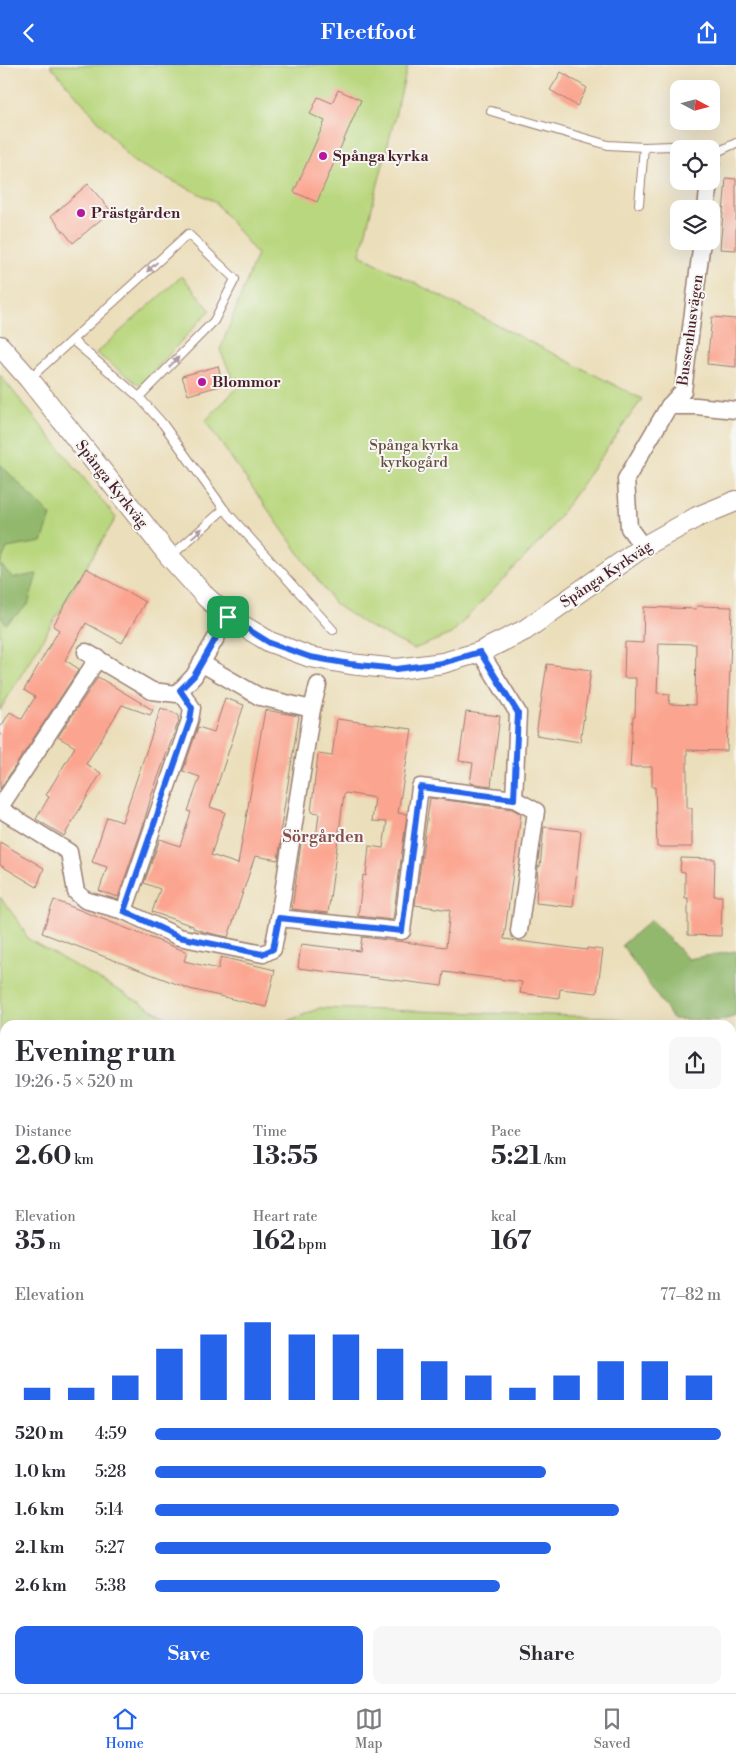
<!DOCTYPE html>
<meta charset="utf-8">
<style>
:root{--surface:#fff;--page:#f7f7f7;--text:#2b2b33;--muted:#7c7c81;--line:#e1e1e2;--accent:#2563eb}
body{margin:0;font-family:"Libre Bodoni",serif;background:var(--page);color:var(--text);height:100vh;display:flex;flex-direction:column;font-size:19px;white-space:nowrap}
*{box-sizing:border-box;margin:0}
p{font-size:16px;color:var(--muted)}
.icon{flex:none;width:28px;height:28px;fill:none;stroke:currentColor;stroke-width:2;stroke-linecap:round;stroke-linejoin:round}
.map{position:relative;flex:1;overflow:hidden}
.details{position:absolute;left:0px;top:955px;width:736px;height:674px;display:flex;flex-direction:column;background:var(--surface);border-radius:15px 15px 0 0;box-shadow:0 5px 20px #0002}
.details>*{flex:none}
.needle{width:32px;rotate:97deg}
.tools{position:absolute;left:670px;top:15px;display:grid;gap:10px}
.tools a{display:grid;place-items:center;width:50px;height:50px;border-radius:10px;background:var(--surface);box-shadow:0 5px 20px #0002;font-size:25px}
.pin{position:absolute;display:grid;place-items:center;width:42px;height:42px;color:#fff;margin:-21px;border-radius:10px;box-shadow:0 2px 8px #0006}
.round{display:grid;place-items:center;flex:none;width:52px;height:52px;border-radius:10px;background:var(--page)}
.head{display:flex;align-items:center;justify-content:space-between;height:85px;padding:0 15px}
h1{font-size:28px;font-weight:700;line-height:38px}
.stats{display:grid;grid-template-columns:repeat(3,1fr);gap:8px;height:85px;padding:5px 15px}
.stats div{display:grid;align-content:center}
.stats b{font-size:25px;font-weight:700}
.stats small{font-size:14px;font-weight:400}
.stats p{font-size:14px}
.chart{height:140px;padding:10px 15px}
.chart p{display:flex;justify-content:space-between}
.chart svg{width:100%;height:90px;margin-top:5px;stroke:var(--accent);stroke-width:6}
.cta{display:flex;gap:10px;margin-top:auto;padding:10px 15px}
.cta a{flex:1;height:58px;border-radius:10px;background:var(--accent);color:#fff;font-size:20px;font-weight:700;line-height:58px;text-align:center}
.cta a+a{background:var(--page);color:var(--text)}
ul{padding:0 15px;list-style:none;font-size:16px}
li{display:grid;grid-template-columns:80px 60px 1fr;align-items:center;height:38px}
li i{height:12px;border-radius:6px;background:var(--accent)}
header{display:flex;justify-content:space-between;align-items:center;height:65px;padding:0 15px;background:var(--accent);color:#fff;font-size:22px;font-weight:700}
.dock{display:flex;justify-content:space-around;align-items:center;height:70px;border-top:1px solid var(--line);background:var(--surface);font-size:14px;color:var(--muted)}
.dock a{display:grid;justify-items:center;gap:2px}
.dock .active{color:var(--accent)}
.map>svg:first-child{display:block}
.green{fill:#b9d77e;stroke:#827b54}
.forest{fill:#92b86d;stroke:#6e6c4c}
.building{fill:#fba590;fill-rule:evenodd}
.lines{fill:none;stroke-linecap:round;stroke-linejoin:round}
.service-casing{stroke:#9a7e72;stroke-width:10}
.minor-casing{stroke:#9a7e72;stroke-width:19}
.tertiary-casing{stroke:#9a7e72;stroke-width:22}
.service{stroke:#fff;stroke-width:8}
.minor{stroke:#fff;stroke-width:16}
.tertiary{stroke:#fff;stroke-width:20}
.oneway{fill:#ae9aa0}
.route-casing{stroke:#fff;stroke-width:10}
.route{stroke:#2563eb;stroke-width:6}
.poi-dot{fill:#b5179e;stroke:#f6f6f2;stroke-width:2}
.labels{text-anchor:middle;stroke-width:4;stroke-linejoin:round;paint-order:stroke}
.poi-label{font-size:15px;font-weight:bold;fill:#4a1f2b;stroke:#f6f6f2;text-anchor:start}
.street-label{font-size:15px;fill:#4a1f2b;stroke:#f6f6f2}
.park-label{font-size:15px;fill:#664d40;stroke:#f6f6f2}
.neighbourhood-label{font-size:16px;font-weight:bold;fill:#884e4e;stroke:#f6f6f2}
</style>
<header><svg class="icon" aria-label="back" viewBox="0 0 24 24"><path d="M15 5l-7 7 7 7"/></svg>Fleetfoot<svg class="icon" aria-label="share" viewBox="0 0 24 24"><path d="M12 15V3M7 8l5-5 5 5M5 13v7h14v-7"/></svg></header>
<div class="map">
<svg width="736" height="1628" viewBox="0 0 736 1628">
<rect width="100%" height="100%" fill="#f6f6f2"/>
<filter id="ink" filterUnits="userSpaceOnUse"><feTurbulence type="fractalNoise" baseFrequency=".02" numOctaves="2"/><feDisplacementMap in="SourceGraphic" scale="10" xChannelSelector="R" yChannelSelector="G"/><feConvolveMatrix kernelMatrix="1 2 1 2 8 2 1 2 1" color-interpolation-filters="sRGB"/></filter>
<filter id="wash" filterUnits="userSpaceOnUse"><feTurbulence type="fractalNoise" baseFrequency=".0096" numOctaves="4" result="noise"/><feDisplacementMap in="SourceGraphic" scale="20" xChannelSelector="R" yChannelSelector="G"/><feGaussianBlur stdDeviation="1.12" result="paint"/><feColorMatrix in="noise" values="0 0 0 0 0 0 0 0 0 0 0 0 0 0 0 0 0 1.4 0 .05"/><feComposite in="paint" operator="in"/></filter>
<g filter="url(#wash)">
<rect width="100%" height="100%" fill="#ebdeba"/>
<g class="green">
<path d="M50,0H408L360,190L642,334L546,470L451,569L414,584L366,560L335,539L205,356L237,323L220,285L257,189L214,136L134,97Z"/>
<path d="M182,211L210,245L140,321L96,288Z"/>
<path d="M0,310L116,453L0,645Z"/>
<path d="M0,832L19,857L28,874L178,959L197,960H5V1112L0,1106Z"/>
<path d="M320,943L609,952L645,960H279Z"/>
<path d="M731,980L736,981V991L732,1011L736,1012V1628H410L404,1624H731Z"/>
</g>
<g class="forest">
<path d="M0,399L51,451L42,477L7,483L0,499L13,513L37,509L28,540L6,559L0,550Z"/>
<path d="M651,855L688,894L736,886V951L720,956L673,954L622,880Z"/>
<path d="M511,1624H623L632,1628H511Z"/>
</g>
<g id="blocks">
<g class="building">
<path d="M561,7L587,23L577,41L550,25Z"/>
<path d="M338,25L361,35L317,137L294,127L325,56L310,49L318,32L332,38Z"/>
<path d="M726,113L736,114V185L720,184Z"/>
<path d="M88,119L111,146L73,178L51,151Z"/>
<path d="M712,252L736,254V302L707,299Z"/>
<path d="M218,301L223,320L188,330L182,311Z"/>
<path d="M86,503L145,537L122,578L86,558L65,595L79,604L0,724V663L10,647L22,654L35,632L24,625L59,565L53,561Z"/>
<path d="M697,541L732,542L727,686L687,685V743H692V782H657L655,722H652V702H630L633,652H635L636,613H624L625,577L643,578L644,542L696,544ZM659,578L696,579L695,640L669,639L670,629L657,628Z"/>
<path d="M547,599L591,605L580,677L536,670Z"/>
<path d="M98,612L153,645L150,650L122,640L86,699L101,708L64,771L36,754L49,732L46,730L75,682L58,672Z"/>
<path d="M225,633L244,640L210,742L225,747L211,790L238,799L265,645L299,651L280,768H282L278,795L255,791L228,872L205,867L193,863V861L152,847L160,824L144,818L160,774L180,781L191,747L188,746L200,712L183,706L198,662L214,667Z"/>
<path d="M161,643L179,650L178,655H179L152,729L141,767L118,832L99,826L107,802L92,797L107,752L122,757Z"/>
<path d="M466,647L500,651L491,721L470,718L473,698L459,696Z"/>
<path d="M337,654L412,664L398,748L407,749L393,855L358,851L363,810L366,811L369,781L383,783L387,757L372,756L375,733L346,728L344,729L328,848L292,844L302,771L316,773L319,748L311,747L318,689L332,691Z"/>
<path d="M430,733L512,744L521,749L504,874L587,885V883L603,885L597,928L560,924L559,933L520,928L522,917L444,907L442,921L298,903L301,879L360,886L362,872L446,882L450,845L415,840Z"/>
<path d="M544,762L581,766L573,842L536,838L538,801L540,802Z"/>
<path d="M0,777L44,803L37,822L0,800Z"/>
<path d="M681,793L715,794L714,831H722L721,871L688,870V833H685V807L680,806Z"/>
<path d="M54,835L187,887L184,896L218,904L221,892L275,905L266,942L190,924L42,868Z"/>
</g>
</g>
</g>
<g filter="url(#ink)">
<use href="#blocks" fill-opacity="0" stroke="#9a7e72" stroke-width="1"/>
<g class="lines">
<defs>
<g id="service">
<path d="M491,46L608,80L644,82L672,81L683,84"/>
<path d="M711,90L736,78"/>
<path d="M639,139L644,82"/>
<path d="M72,275L139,332L163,359L224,444L333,565"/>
<path d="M29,314L188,169L235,214L214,256L139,332"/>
<path d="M170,492L224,444"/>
<path d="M0,1379L5,1382"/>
<path d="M0,1431L5,1434"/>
<path d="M0,1478L5,1481"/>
</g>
<g id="minor">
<path d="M711,100L712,91"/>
<path d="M706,144L709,116"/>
<path d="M669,341H696L736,345"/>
<path d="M643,482L629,463L626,414L669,341L683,326L702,176"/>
<path d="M86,587L152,626L177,629L194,611L228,552"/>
<path d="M480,587L518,648L514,734"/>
<path d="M201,598L260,632L312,644"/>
<path d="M0,742L98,593"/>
<path d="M0,744L69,787L76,827L85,835L124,846L179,872L263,889L273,884L279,853L312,644L318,620"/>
<path d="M124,846L190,655L192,643L180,625"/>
<path d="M279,853L402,866L420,722L514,734L536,746L519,866"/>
<path d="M0,1533L5,1523"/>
<path d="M349,1628L352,1624"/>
</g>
<g id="tertiary">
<path d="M0,281L29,314L170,492L206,532L228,552L270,577L310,592L350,599L397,604L443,598L480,587L525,565L643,482L697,452L736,436"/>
<path d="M0,1119L5,1125"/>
<path d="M387,1624L392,1628"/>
</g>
</defs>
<use href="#service" class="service-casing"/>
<use href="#minor" class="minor-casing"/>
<use href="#tertiary" class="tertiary-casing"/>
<use href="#service" class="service"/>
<use href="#minor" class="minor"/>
<use href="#tertiary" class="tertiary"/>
</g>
<defs><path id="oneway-solid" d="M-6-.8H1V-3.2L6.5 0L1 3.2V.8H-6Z" transform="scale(1.25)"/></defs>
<g class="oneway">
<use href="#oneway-solid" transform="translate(152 202) rotate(138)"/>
<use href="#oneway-solid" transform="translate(174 297) rotate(-46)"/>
<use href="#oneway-solid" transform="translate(197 468) rotate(-42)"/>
</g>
</g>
<g class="lines" filter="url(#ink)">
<defs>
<path id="route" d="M228,552L270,578L310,592L350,599L397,604L442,598L480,587L518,648L514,734L420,722L402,866L279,853L273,884L262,889L179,872L124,846L190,655L192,643L180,625L194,611Z"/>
</defs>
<use href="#route" class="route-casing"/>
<use href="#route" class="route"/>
</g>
<g class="poi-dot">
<circle cx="323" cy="91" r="5"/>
<circle cx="81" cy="148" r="5"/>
<circle cx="202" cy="317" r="5"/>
</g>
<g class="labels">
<g class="poi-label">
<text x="333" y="96">Spånga kyrka</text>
<text x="91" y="153">Prästgården</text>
<text x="212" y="322">Blommor</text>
</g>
<g class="street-label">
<text transform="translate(690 265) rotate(-82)" y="5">Bussenhusvägen</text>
<text transform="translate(112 419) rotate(52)" y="5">Spånga Kyrkväg</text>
<text transform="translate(606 509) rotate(-34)" y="5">Spånga Kyrkväg</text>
</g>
<g class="park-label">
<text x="414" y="385">Spånga kyrka<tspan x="414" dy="17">kyrkogård</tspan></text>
</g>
<g class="neighbourhood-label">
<text x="323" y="777">Sörgården</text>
</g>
</g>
</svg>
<div class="tools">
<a><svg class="needle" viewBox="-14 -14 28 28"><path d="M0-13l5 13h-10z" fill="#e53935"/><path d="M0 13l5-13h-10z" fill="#7c7c81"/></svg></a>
<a><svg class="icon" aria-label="locate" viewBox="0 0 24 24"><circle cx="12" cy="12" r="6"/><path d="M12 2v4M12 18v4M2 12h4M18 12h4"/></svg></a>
<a><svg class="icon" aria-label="layers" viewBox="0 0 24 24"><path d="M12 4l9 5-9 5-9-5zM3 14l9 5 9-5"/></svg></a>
</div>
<div class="pin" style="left:228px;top:552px;background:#1e9e55"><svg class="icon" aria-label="arrive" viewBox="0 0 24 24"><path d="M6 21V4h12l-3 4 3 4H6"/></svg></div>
<section class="details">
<div class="head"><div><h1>Evening run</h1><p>19:26 · 5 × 520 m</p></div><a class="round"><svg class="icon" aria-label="share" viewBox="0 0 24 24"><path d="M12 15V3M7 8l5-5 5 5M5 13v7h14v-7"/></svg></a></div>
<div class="stats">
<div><p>Distance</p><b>2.60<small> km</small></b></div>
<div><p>Time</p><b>13:55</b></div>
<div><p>Pace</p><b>5:21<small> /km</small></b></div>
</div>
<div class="stats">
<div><p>Elevation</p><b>35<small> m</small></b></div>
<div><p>Heart rate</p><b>162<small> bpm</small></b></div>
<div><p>kcal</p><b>167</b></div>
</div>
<div class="chart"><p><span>Elevation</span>77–82 m</p>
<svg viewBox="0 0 160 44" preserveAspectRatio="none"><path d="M5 44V38M15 44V38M25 44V32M35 44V19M45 44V12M55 44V6M65 44V12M75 44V12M85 44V19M95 44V25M105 44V32M115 44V38M125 44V32M135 44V25M145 44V25M155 44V32"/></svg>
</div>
<ul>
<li><b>520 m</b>4:59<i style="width:100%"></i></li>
<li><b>1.0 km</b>5:28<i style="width:69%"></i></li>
<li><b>1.6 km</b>5:14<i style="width:82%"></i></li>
<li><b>2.1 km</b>5:27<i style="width:70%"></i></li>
<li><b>2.6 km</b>5:38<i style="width:61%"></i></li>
</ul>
<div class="cta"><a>Save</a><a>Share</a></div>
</section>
</div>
<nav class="dock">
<a class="active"><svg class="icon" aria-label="home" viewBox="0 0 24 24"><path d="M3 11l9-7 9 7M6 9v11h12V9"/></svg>Home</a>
<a><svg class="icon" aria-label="map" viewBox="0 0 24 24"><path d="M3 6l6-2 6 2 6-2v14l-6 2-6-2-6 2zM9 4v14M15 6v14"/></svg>Map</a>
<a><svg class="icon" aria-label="saved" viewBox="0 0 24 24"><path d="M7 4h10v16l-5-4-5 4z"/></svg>Saved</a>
</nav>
